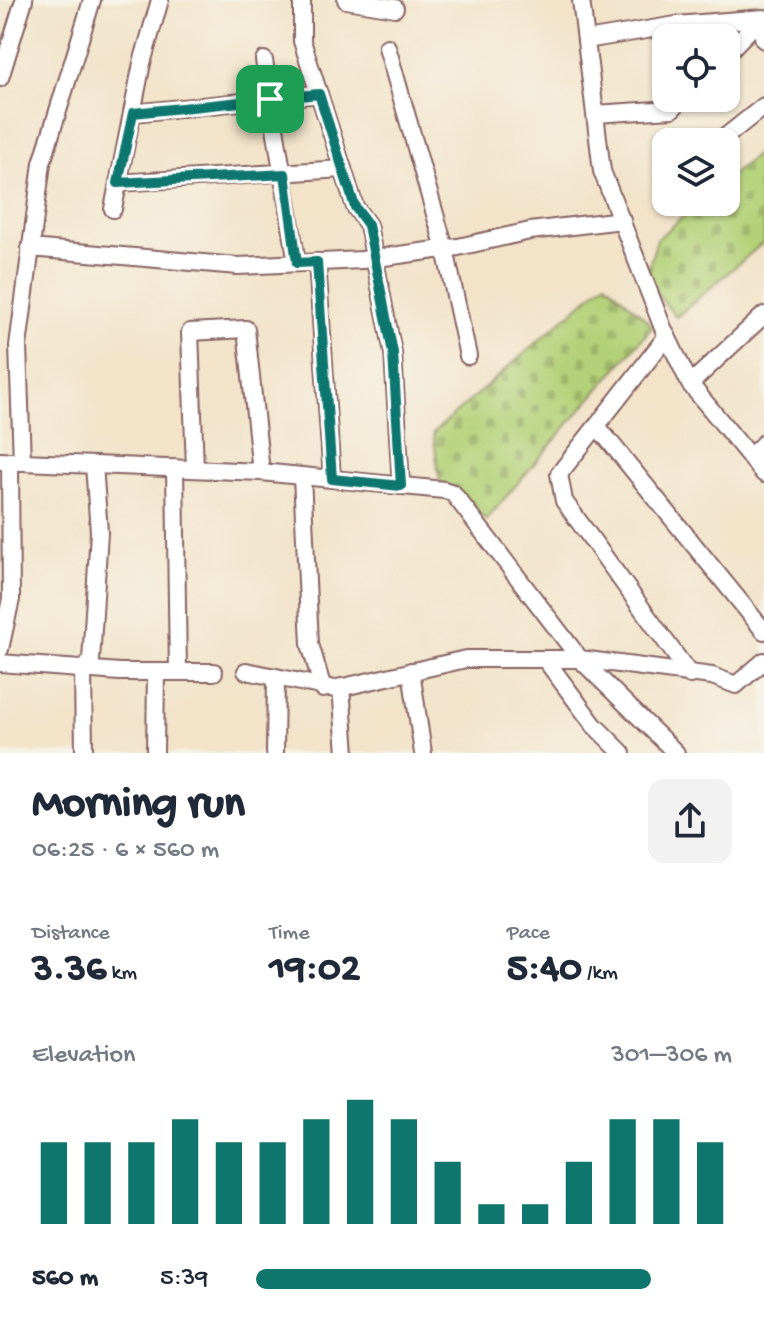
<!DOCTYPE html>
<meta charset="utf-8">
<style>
:root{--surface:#fff;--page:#f2f2f3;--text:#1f2937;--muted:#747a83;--accent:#0f766e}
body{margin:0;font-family:"Gochi Hand",sans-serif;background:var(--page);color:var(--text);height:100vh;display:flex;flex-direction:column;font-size:30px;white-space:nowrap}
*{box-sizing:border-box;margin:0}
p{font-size:26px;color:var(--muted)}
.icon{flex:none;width:44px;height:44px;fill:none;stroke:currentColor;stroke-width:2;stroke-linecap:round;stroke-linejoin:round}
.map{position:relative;height:753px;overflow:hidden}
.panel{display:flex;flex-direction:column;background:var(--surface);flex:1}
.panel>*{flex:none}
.buttons{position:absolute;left:652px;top:24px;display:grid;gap:16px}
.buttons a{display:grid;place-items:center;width:88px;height:88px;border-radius:16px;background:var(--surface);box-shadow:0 2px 6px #0004;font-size:40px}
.pin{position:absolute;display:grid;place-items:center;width:68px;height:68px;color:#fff;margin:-34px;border-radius:16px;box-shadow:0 4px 12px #0006}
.round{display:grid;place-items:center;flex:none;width:84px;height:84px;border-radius:16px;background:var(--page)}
.head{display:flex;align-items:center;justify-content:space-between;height:136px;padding:0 32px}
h1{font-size:44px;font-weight:700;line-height:60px}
.stats{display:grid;grid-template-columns:repeat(3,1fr);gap:12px;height:136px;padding:8px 32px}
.stats div{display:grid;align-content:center}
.stats b{font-size:40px;font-weight:700}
.stats small{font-size:22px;font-weight:400}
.stats p{font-size:22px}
.chart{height:224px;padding:16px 32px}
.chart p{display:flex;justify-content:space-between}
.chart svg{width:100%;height:144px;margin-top:8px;stroke:var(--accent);stroke-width:6}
ul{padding:0 32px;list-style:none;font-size:26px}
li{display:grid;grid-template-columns:128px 96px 1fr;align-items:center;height:60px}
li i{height:20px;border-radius:10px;background:var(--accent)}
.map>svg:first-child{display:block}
.cemetery{fill:url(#cemetery-stones);stroke:#7e7852;stroke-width:2}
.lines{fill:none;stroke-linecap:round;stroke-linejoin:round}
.minor-casing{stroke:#856462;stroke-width:20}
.minor{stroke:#fff;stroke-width:16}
.route-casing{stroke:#fff;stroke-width:16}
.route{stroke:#0f766e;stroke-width:10}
</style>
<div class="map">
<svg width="764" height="753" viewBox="0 0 764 753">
<defs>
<pattern id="cemetery-stones" width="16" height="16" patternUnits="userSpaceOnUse" patternTransform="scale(2)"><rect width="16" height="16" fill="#b3d178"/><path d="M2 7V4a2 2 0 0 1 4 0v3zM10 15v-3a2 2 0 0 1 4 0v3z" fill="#9bb368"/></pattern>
</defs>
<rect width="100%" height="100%" fill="#f7f3e8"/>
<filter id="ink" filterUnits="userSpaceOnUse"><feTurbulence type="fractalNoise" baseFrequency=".0125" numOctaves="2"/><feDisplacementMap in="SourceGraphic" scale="16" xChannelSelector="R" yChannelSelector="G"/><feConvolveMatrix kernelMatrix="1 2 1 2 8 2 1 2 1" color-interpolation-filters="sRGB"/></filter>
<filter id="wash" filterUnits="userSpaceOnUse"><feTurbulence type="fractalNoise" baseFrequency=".006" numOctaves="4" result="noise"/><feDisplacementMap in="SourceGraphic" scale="32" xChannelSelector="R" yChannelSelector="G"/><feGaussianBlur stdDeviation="1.8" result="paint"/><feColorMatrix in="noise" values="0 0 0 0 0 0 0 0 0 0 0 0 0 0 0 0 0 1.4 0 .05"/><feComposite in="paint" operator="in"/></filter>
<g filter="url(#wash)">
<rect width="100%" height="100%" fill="#f2e3c9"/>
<g class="cemetery">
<path d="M764,148V242L676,317L645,280L657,239L700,202H726V180Z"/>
<path d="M606,282L653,326L486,520L456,490L440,482L433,433Z"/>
</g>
</g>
<g filter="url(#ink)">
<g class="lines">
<defs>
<g id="minor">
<path d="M346,0L395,8"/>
<path d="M581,0L602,171L663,328L690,384L764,474"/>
<path d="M759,20L764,40"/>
<path d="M586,40L676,25L764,18"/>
<path d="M387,47L445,249L468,356"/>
<path d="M726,54L759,20"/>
<path d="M264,60L297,263"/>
<path d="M0,78L24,0"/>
<path d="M319,94L355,207L368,225L393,353L401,486"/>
<path d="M133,113L319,94L302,41V0"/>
<path d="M595,114L672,109L683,98"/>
<path d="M719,142L764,106"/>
<path d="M118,183L343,169"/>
<path d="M113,209L142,63L160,0"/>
<path d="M30,248L238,266L362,260L458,247L530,231L622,220"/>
<path d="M317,262L332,479"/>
<path d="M667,336L559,474L564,501L690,675"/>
<path d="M690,384L764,315"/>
<path d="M597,426L764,631"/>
<path d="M750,457L764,443"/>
<path d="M0,461L261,472L444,490L453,493L580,659L712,676L736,685L764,661"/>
<path d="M22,462L18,346L42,163L92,0"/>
<path d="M175,468L178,672"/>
<path d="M195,469L190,332L246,329L261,472"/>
<path d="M302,476L310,644L323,689"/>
<path d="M0,649L11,599L10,461"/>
<path d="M545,659L594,725L622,753"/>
<path d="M0,663L120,672H214"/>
<path d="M246,671L335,689L466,659H580L676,753"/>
<path d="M411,671L423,753"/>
<path d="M341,687L346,753"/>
<path d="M84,753L83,669L91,661L99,532L94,465"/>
<path d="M155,753L156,672"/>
<path d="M275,753L276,677"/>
</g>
</defs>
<use href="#minor" class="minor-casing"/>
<use href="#minor" class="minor"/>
</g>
</g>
<g class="lines" filter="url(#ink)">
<defs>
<path id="route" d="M319,94L355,207L368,225L393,353L401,486L332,479L317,262L297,263L285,174L118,183L133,113Z"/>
</defs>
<use href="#route" class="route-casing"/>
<use href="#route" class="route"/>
</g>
</svg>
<div class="buttons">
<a><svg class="icon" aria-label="locate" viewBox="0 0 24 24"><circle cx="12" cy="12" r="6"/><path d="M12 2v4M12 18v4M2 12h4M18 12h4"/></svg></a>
<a><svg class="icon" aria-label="layers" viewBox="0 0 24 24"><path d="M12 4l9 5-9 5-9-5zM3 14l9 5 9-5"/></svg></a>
</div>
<div class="pin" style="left:270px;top:99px;background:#1e9e55"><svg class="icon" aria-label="arrive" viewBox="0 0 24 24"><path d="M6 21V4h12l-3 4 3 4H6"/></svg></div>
</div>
<section class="panel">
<div class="head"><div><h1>Morning run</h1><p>06:25 · 6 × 560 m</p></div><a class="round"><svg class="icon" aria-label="share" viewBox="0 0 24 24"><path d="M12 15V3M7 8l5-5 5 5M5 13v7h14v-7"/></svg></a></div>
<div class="stats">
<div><p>Distance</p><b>3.36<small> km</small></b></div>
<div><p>Time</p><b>19:02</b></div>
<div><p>Pace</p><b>5:40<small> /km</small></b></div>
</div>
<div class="chart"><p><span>Elevation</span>301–306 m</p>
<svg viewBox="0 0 160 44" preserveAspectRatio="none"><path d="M5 44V19M15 44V19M25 44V19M35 44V12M45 44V19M55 44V19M65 44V12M75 44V6M85 44V12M95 44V25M105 44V38M115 44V38M125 44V25M135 44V12M145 44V12M155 44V19"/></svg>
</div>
<ul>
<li><b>560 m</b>5:39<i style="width:83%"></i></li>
</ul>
</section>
